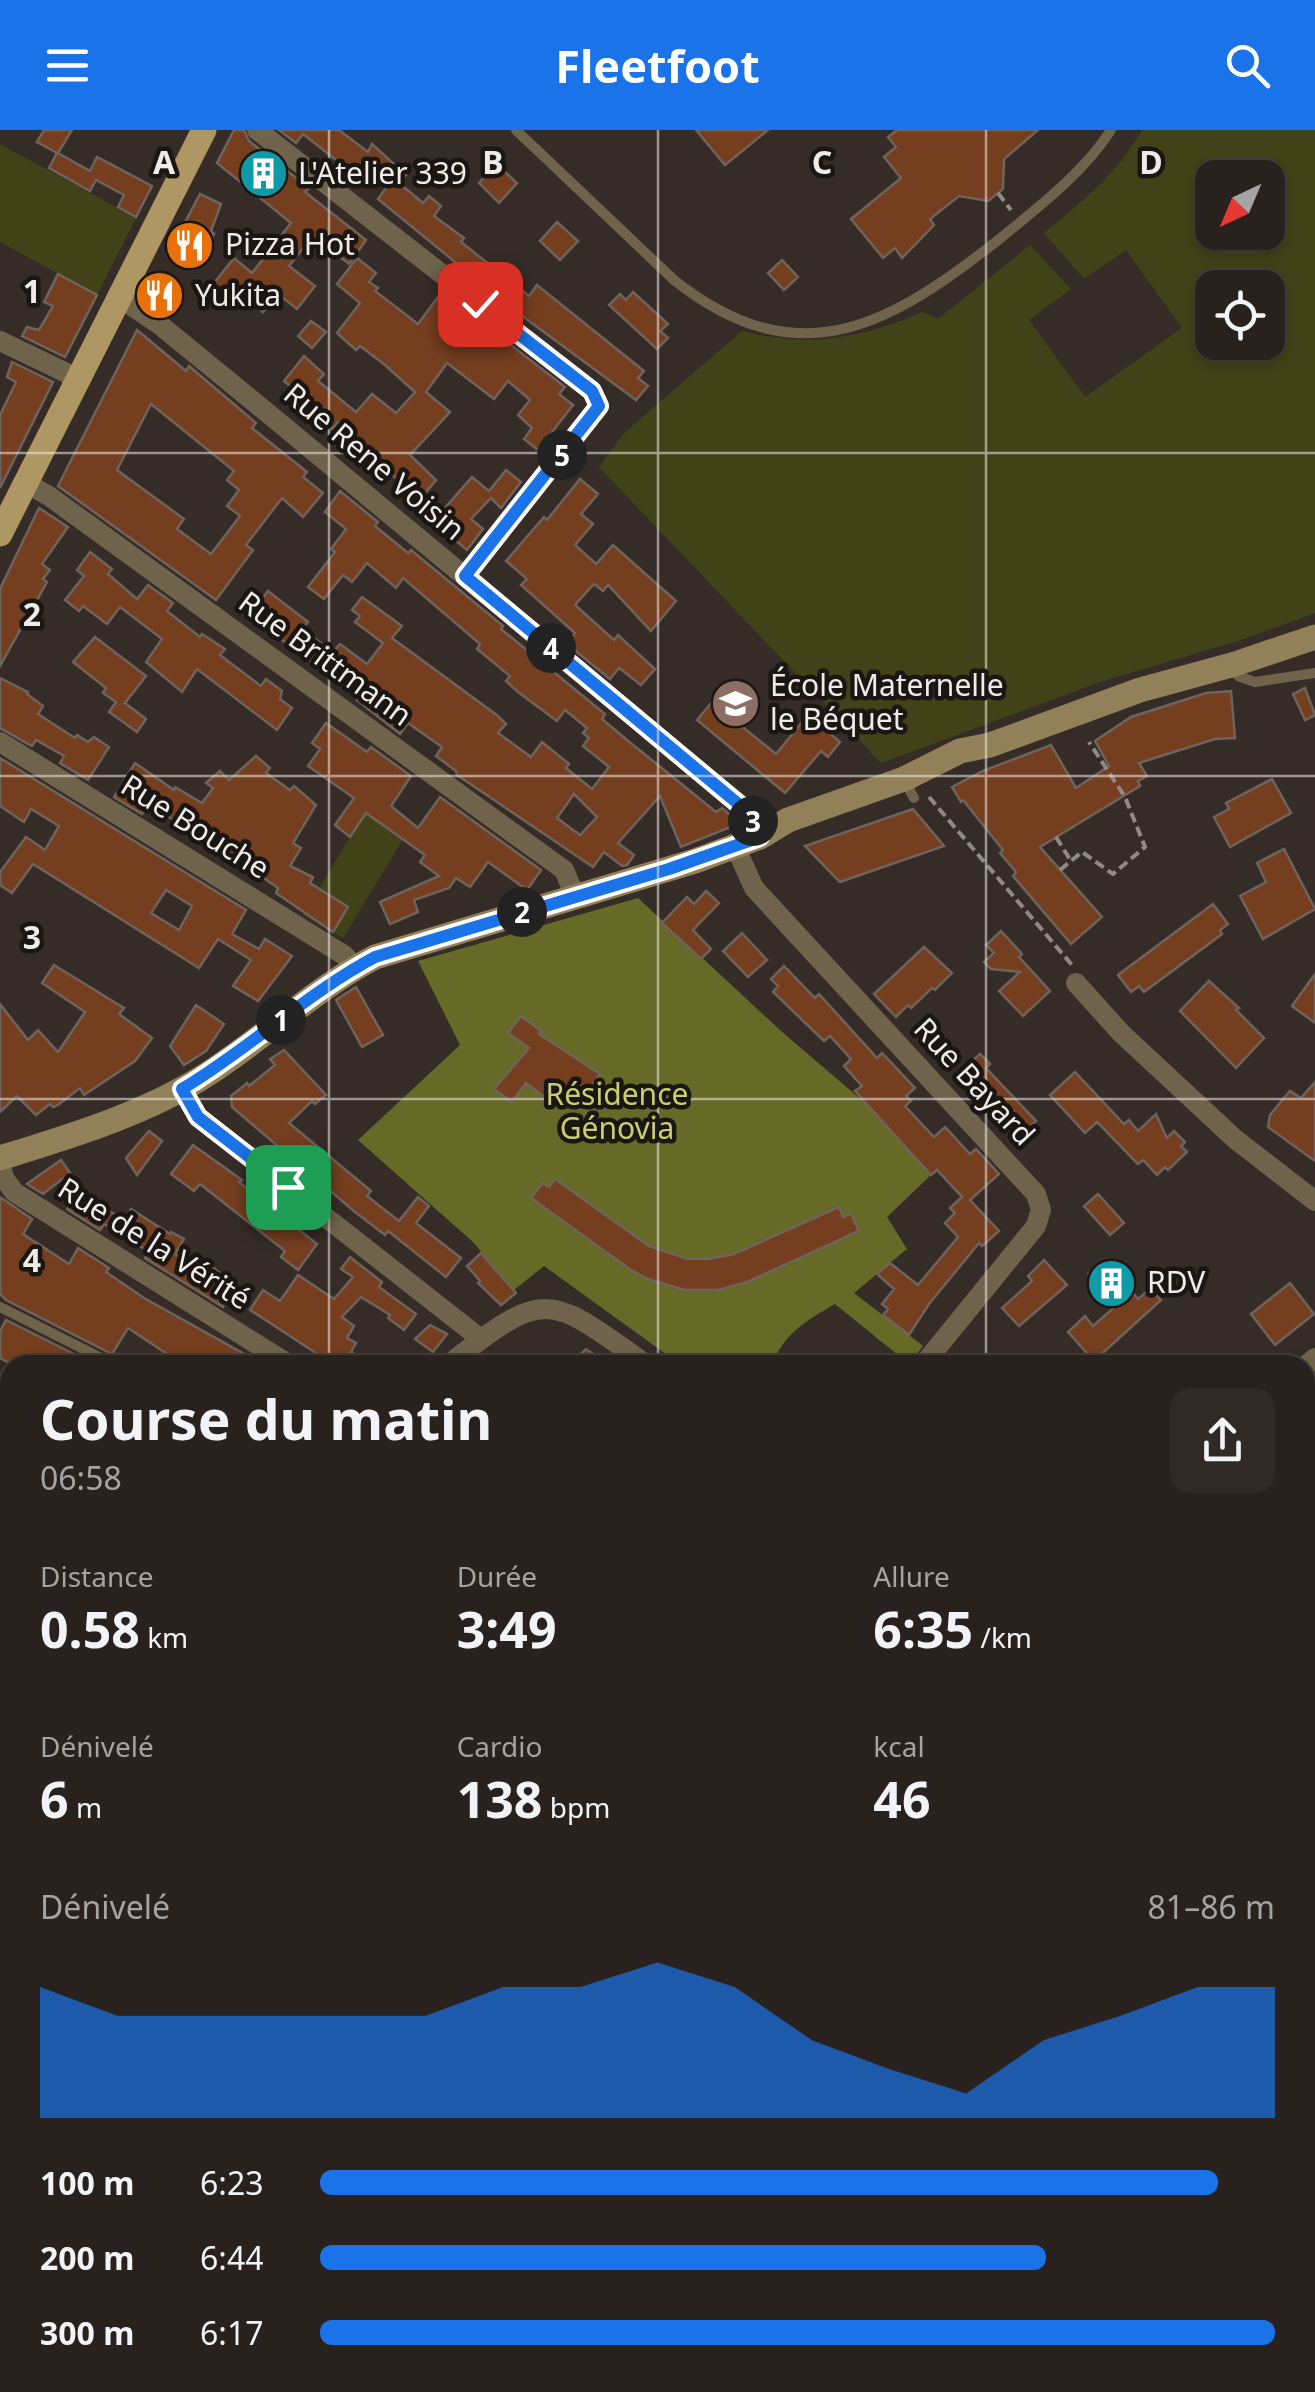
<!DOCTYPE html>
<html lang="fr">
<meta charset="utf-8">
<style>
:root{--surface:#28211d;--page:#302926;--text:#f1f3f6;--muted:#a5a3a4;--line:#443e3b;--accent:#1a73e8}
body{margin:0;font-family:"Noto Sans",sans-serif;background:var(--page);color:var(--text);height:100vh;display:flex;flex-direction:column;font-size:38px;white-space:nowrap}
*{box-sizing:border-box;margin:0}
p{font-size:32px;color:var(--muted)}
.icon{flex:none;width:55px;height:55px;fill:none;stroke:currentColor;stroke-width:2;stroke-linecap:round;stroke-linejoin:round}
.map{position:relative;flex:1;overflow:hidden}
.panel{position:absolute;left:0px;top:1225px;width:1315px;height:1038px;display:flex;flex-direction:column;background:var(--surface);border-radius:30px 30px 0 0;box-shadow:0 5px 15px #0003,0 0 0 2px var(--line)}
.panel>*{flex:none}
.needle{width:65px;rotate:224deg}
.fabs{position:absolute;left:1195px;top:30px;display:grid;gap:20px}
.fabs a{display:grid;place-items:center;width:90px;height:90px;border-radius:20px;background:var(--surface);box-shadow:0 5px 15px #0003,0 0 0 2px var(--line);font-size:50px}
.pin{position:absolute;display:grid;place-items:center;width:85px;height:85px;color:#fff;margin:-42px;border-radius:20px;box-shadow:0 5px 15px #0006}
.km{position:absolute;width:50px;height:50px;margin:-25px;border-radius:50%;background:#222;color:#fff;font-size:28px;line-height:50px;text-align:center}
.round{display:grid;place-items:center;flex:none;width:105px;height:105px;border-radius:20px;background:var(--page)}
.summary{display:flex;align-items:center;justify-content:space-between;height:170px;padding:0 40px}
h1{font-size:55px;font-weight:700;line-height:75px}
.metrics{display:grid;grid-template-columns:repeat(3,1fr);gap:15px;height:170px;padding:10px 40px}
.metrics div{display:grid;align-content:center}
.metrics b{font-size:50px;font-weight:700}
.metrics small{font-size:28px;font-weight:400}
.metrics p{font-size:28px}
.chart{height:280px;padding:20px 40px}
.chart p{display:flex;justify-content:space-between}
.chart svg{width:100%;height:180px;margin-top:10px;fill:var(--accent);opacity:.7}
ul{padding:0 40px;list-style:none;font-size:32px}
li{display:grid;grid-template-columns:160px 120px 1fr;align-items:center;height:75px}
li i{height:25px;border-radius:12px;background:var(--accent)}
header{display:flex;justify-content:space-between;align-items:center;height:130px;padding:0 40px;background:var(--accent);color:#fff;font-size:45px;font-weight:700}
.map>svg:first-child{display:block}
.green{fill:#414218;fill-rule:evenodd}
.forest{fill:#676927}
.building{fill:#753e1f;stroke:#6e635d;stroke-width:2.5;fill-rule:evenodd}
.lines{fill:none;stroke-linecap:round;stroke-linejoin:round}
.path{stroke:#918985;stroke-width:4;stroke-dasharray:10 5;stroke-linecap:butt}
.lane{stroke:#6f634b;stroke-width:10}
.street{stroke:#6f634b;stroke-width:20}
.secondary{stroke:#928058;stroke-width:25}
.primary{stroke:#ae9763;stroke-width:25}
.route-casing{stroke:#fff;stroke-width:20}
.route{stroke:#1a73e8;stroke-width:12}
.grid{fill:none;stroke:#f1ebe8;stroke-width:2.5;stroke-opacity:0.55}
.labels{text-anchor:middle;stroke-width:9;stroke-linejoin:round;paint-order:stroke}
.poi-label{font-size:30px;fill:#f1ebe8;stroke:#1a1613;text-anchor:start}
.street-label{font-size:30px;fill:#f1ebe8;stroke:#1a1613}
.park-label{font-size:30px;fill:#cbce70;stroke:#1a1613}
.grid-label{font-size:32px;text-anchor:middle;font-weight:bold;fill:#f1ebe8;stroke:#1a1613;stroke-width:9;stroke-linejoin:round;paint-order:stroke}
</style>
<header><svg class="icon" aria-label="menu" viewBox="0 0 24 24"><path d="M4 6h16M4 12h16M4 18h16"/></svg>Fleetfoot<svg class="icon" aria-label="search" viewBox="0 0 24 24"><circle cx="10" cy="10" r="6"/><path d="M15 15l6 6"/></svg></header>
<div class="map">
<svg width="1315" height="2262" viewBox="0 0 1315 2262">
<rect width="100%" height="100%" fill="#362c27"/>
<g class="green">
<path d="M1142,0H1315V483L1241,510L1103,551L881,633L599,337L623,304L742,201C806,218 862,209 922,182L938,189L1030,115L1071,159L1029,190L1085,267L1182,198L1126,120L1084,149L1044,103C1083,71 1116,45 1142,0ZM1212,48H1268V102H1212ZM1212,158H1268V212H1212Z"/>
<path d="M0,14L136,88L97,165L0,112Z"/>
<path d="M361,671L380,693L403,709L343,808L303,785L353,702Z"/>
</g>
<path class="forest" d="M638,768L781,901L871,978L931,1045L887,1087L907,1119L854,1163L923,1216L909,1234L835,1174C809,1189 782,1204 773,1235H681L544,1136L514,1160L473,1112L358,1010L460,915L418,831Z"/>
<g class="building">
<path d="M44,0H72L58,23L90,41L97,27L152,56L136,87L118,77L124,65L96,50L90,61L49,38L57,23L37,12Z"/>
<path d="M234,0H244L249,11L309,58L305,62L366,110L349,134L316,108L314,110L311,108L289,136L315,156L297,179L278,164L263,182L238,162L229,173L210,158L234,128L252,143L291,93L217,33Z"/>
<path d="M279,0H339L368,22L372,14L406,45L399,53L423,73L429,66L441,76L434,86L464,108L461,112L529,166L537,155L644,241L638,248L648,256L636,270L460,140V136L378,69L391,51L368,32L352,53L336,40L340,33L303,4L296,13Z"/>
<path d="M696,0H768L725,35Z"/>
<path d="M897,0H1038L1004,29L1003,59L988,71L959,66L930,89L934,95L902,128L895,118L883,128L851,89L901,48L884,27L896,17L888,7Z"/>
<path d="M496,34L517,53L499,73L479,53Z"/>
<path d="M200,64L221,74L211,101L214,104L193,139L168,125Z"/>
<path d="M557,92L578,111L560,130L540,111Z"/>
<path d="M357,128L376,143L369,152L378,158L375,161L418,194L438,167L458,182L462,177L565,257L559,264L573,275L538,320L524,309L532,298L518,285L530,270L508,251L494,269L447,233L426,262L450,282L410,325L436,350L417,373L395,355L398,350L363,320L366,316L338,292L332,299L308,279L312,274L284,251L304,226L324,244L318,251L356,282L372,264L396,283L415,262L385,235L360,216L356,220L337,203L360,173L337,154Z"/>
<path d="M782,130L798,147L784,160L768,143Z"/>
<path d="M58,144L97,165L65,227L22,206L27,197L39,200L53,176L44,172Z"/>
<path d="M147,150L176,173L167,183L151,173Z"/>
<path d="M633,162L668,194L660,201L668,208L657,219L609,175L620,164L626,170Z"/>
<path d="M311,191L326,202L312,218L298,206Z"/>
<path d="M137,200L186,241L189,236L256,293L252,298L307,342L303,347L323,363L303,387L282,368L246,415L253,420L216,470L58,356ZM151,274L234,341L227,350L239,360L227,376L240,386L211,424L177,399L184,389L117,340Z"/>
<path d="M12,232L53,252L0,358V285L16,252L7,247Z"/>
<path d="M506,340L521,352L501,378L491,368L471,389L483,399L467,420L437,395L440,391L436,388L472,347L489,361Z"/>
<path d="M580,349L598,364L581,384L593,394L575,415L596,434L613,415L676,471L651,501L608,455L603,461L594,454L575,475L614,510L618,505L655,539L641,555L619,538L610,549L567,514L575,503L521,455L527,449L506,431L544,387L547,390Z"/>
<path d="M340,361L378,392L375,396L408,423L411,420L503,496L501,499L605,584L602,589L627,610L716,682L722,678L730,685L733,696L681,717L660,666L618,713L634,725L627,735L622,736L604,722L593,737L457,645L456,641L436,626L442,617L408,593L400,604L357,570L361,565L327,540L324,544L306,527L249,487L268,461L308,492L302,499L333,522L340,514L367,534L383,513L355,492L360,486L352,480L362,467L402,496L392,508L498,586L506,594L498,603L531,627L542,612L569,634L566,638L592,659L609,637L583,616L589,608L583,603L587,598L565,580L557,591L518,562L506,551L510,546L477,519L480,514L403,448L396,458L367,433L352,452L343,445L324,469L308,457L335,422L331,419L346,399L325,382ZM574,664L597,687L580,705L557,688Z"/>
<path d="M39,378L68,397L42,434L50,440L43,449L47,452L0,536V459Z"/>
<path d="M90,422L112,439L108,444L137,469L148,455L173,473L167,481L200,507L202,504L225,519L220,525L261,556L266,549L282,561L280,569L292,578L277,600L197,539L182,562L146,532L162,509L120,477L107,494L83,476L79,481L65,470L84,446L77,440Z"/>
<path d="M95,507L146,546L125,573L146,589L137,602L109,582L116,572L103,563L106,558L73,532Z"/>
<path d="M0,548L28,562L27,564L43,576L38,584L58,597L75,608L77,605L88,612L94,607L109,617L88,650L60,633L64,626L36,610L32,616L0,598Z"/>
<path d="M1305,558L1315,585L1305,590L1293,564Z"/>
<path d="M1231,561L1235,608L1215,609L1139,633L1147,646L1138,651L1140,656L1040,717L1102,787L1071,814L1013,746L1016,742L1000,723L1003,720L963,670L961,672L952,657L983,641L1051,615L1076,658L1109,636L1095,611L1131,587L1206,563Z"/>
<path d="M712,572L776,624L808,585L840,612L828,627L821,621L785,663L697,590Z"/>
<path d="M326,593L367,622L371,617L411,646L391,676L418,698L440,667L541,740L527,760L488,732L470,757L456,748L449,758L414,770L418,782L390,794L380,772L439,746L420,732L425,725L366,683L350,707L335,695L354,668L308,636L320,619L312,613Z"/>
<path d="M256,626L270,638L266,643L290,660L294,656L316,675L293,713L301,718L290,736L313,747L310,753L348,777L333,802L276,763L278,758L255,742L187,701L188,698L148,675L142,684L114,667L135,633L174,660L175,657L202,673L213,658L206,653L220,641L229,650Z"/>
<path d="M0,628L246,780L232,804L259,819L265,809L292,826L258,871L233,856L251,830L218,809L199,838L33,734L12,763L0,755V742L26,707L45,720L59,696L31,679L24,692L0,676ZM166,760L192,776L179,800L151,783Z"/>
<path d="M1272,649L1291,683L1230,717L1214,687L1229,679L1226,673Z"/>
<path d="M913,679L944,716L840,752L805,716Z"/>
<path d="M1284,719L1315,779L1263,809L1240,766L1266,752L1257,733Z"/>
<path d="M706,761L719,773L693,800L711,819L701,829L662,793L687,767L694,774Z"/>
<path d="M1213,774L1228,794L1220,800L1222,804L1144,862L1139,856L1131,862L1118,845Z"/>
<path d="M1001,801L1022,824L1019,827L1050,861L1023,886L999,861L1020,842L991,839L984,832L994,823L986,815Z"/>
<path d="M742,803L767,830L748,847L723,821Z"/>
<path d="M924,817L952,843L935,860L932,858L911,878L908,875L896,887L874,864Z"/>
<path d="M54,835L124,878L119,884L152,908L135,931L84,965L80,958L58,975L53,977L50,974L36,985L17,966L0,982V874L28,910L38,900L58,922L85,882L42,853Z"/>
<path d="M784,836L815,868L819,864L877,928L882,923L915,958L906,966L911,971L905,976L934,1007L945,997L970,1024L976,1019L999,1044L970,1070L999,1101L982,1116L979,1113L929,1174L909,1205L883,1185L888,1179L882,1174L894,1159L877,1144L890,1133L918,1155L958,1107L945,1093L955,1083L950,1078L962,1067L937,1040L931,1045L855,961L862,956L844,936L851,929L830,906L824,911L773,862L778,856L771,849Z"/>
<path d="M1315,844V893L1292,876Z"/>
<path d="M1209,851L1239,878L1236,880L1264,908L1236,938L1180,881Z"/>
<path d="M356,857L383,905L362,917L336,870Z"/>
<path d="M196,875L224,894L206,921L184,935L170,916Z"/>
<path d="M521,886L541,901L539,904L600,944L588,961L572,950L554,974L526,953L512,972L494,959L529,918L508,903Z"/>
<path d="M284,920L326,965L315,974L312,971L289,993L371,1061L367,1066L399,1091L418,1067L429,1076L416,1093L461,1128L446,1147L388,1101L385,1105L355,1082L232,977L231,966L247,953L249,956L275,935L270,929Z"/>
<path d="M980,924L990,934L986,938L1036,991L1017,1009L956,946Z"/>
<path d="M1075,942L1124,994L1129,990L1138,1001L1156,984L1167,1008L1174,1001L1185,1012L1181,1016L1187,1022L1168,1040L1165,1037L1157,1045L1143,1030L1138,1034L1097,992L1085,1003L1050,965Z"/>
<path d="M1315,952V1031L1268,997L1270,985L1290,961L1301,968Z"/>
<path d="M149,1001L162,1011L137,1045L126,1028Z"/>
<path d="M193,1015L242,1050L239,1052L317,1114L298,1140L281,1127L285,1121L200,1054L194,1061L171,1044Z"/>
<path d="M61,1030L70,1043L43,1064L27,1054Z"/>
<path d="M555,1049L649,1116L688,1129H708L734,1124L839,1077L843,1087L851,1084L859,1101L747,1152L718,1160H685L648,1149L631,1140L531,1068L543,1053L549,1057Z"/>
<path d="M78,1062L124,1090L131,1079L170,1104L171,1102L184,1109L175,1124L201,1140L206,1132L236,1156L223,1177L145,1128L149,1122L104,1094L100,1100L67,1079Z"/>
<path d="M1098,1064L1124,1093L1110,1105L1084,1076Z"/>
<path d="M0,1067L32,1089L23,1104L69,1134L78,1118L109,1138L106,1142L144,1168L264,1235H169L173,1228L128,1198L112,1224L6,1170L0,1164Z"/>
<path d="M481,1123L516,1163L501,1175L478,1153L480,1151L467,1136Z"/>
<path d="M350,1127L382,1152L379,1157L416,1184L404,1200L388,1188L390,1185L361,1167L342,1187L354,1196L347,1208L356,1213L351,1222L373,1235H316L322,1227L250,1180L263,1160L280,1171L298,1145L334,1169L353,1147L341,1139Z"/>
<path d="M1044,1130L1067,1155L1019,1196L1002,1178L1032,1151L1028,1146Z"/>
<path d="M1106,1131L1138,1169L1150,1159L1161,1170L1094,1231L1068,1202L1085,1186L1093,1196L1117,1175L1089,1144L1102,1143Z"/>
<path d="M1290,1153L1314,1184L1275,1215L1251,1184Z"/>
<path d="M6,1190L96,1235H14L0,1228V1201Z"/>
<path d="M430,1195L447,1204L433,1222L415,1209Z"/>
<path d="M586,1219L609,1235H569Z"/>
</g>
<g class="lines">
<g class="path">
<path d="M998,63L1011,80"/>
<path d="M929,667L1072,835"/>
<path d="M1056,707L1071,731"/>
<path d="M1060,740L1082,722L1113,744L1145,717L1125,667L1089,612"/>
<path d="M1305,1286L1315,1300"/>
<path d="M1313,1348L1315,1350"/>
<path d="M1305,1401L1315,1377"/>
<path d="M1305,1403L1315,1413"/>
<path d="M1305,1417L1315,1408"/>
<path d="M0,1726L10,1731"/>
<path d="M0,2064L10,2078"/>
<path d="M53,2252L68,2262"/>
<path d="M78,2262L84,2252"/>
</g>
<g class="lane">
<path d="M516,0L674,150C800,250 892,194 1002,107C1042,74 1083,43 1111,0"/>
<path d="M1235,535L1238,546L1255,552L1315,543"/>
<path d="M904,650L914,668"/>
<path d="M0,1177L115,1235"/>
<path d="M0,1977L10,1976"/>
</g>
<g class="street">
<path d="M257,0L592,261L599,276L465,446"/>
<path d="M120,168L160,195L270,285L739,674L754,692L760,707"/>
<path d="M0,211L79,249"/>
<path d="M26,353L49,366L564,740L575,766"/>
<path d="M0,612L344,825L355,837"/>
<path d="M735,716L754,758L1036,1064L1041,1080L1036,1096L923,1235"/>
<path d="M1076,853L1121,903L1235,1009L1315,1071"/>
<path d="M182,959L198,987L481,1209"/>
<path d="M0,1032L4,1048L14,1062L290,1235"/>
<path d="M448,1235C546,1157 548,1164 647,1235"/>
<path d="M1305,1236L1315,1228"/>
<path d="M0,1322L10,1327"/>
<path d="M1305,1770L1310,1796L1305,1881"/>
<path d="M0,1801L10,1785"/>
<path d="M1305,2114L1315,2116"/>
<path d="M334,2262L342,2252"/>
</g>
<g class="secondary">
<path d="M0,1028C68,1007 145,984 206,945C264,908 314,859 375,827L695,731L760,707L788,690L904,649L960,621L990,615L1140,560L1235,534L1315,507"/>
<path d="M0,1992L10,1997"/>
<path d="M385,2252L397,2262"/>
<path d="M1294,2252L1297,2262"/>
<path d="M750,2262L765,2252"/>
</g>
<path class="primary" d="M0,404L204,0"/>
</g>
<g class="lines">
<defs>
<path id="route" d="M288,1057L198,987L182,959C249,919 306,864 375,827L669,739L760,707L754,692L742,677L465,446L599,276L592,261L480,174"/>
</defs>
<use href="#route" class="route-casing"/>
<use href="#route" class="route"/>
</g>
<path class="grid" d="M329,0V1235M658,0V1235M986,0V1235M0,323H1315M0,646H1315M0,969H1315M0,1293H10M1305,1293H1315M0,1616H10M1305,1616H1315M0,1939H10M1305,1939H1315M329,2252V2262M658,2252V2262M986,2252V2262"/>
<defs>
<symbol id="building-disc" viewBox="-11 -11 22 22"><circle r="9.5" fill="#0f9aa8" stroke="#1a1613"/><path d="M-4-6H4V6H1V3H-1V6H-4ZM-2.5-4.3h1.7v1.8h-1.7ZM.8-4.3h1.7v1.8H.8ZM-2.5-1h1.7V.8h-1.7ZM.8-1h1.7V.8H.8Z" fill="#fff"/></symbol>
<symbol id="restaurant-disc" viewBox="-11 -11 22 22"><circle r="9.5" fill="#e8710a" stroke="#1a1613"/><path d="M-5-6h1v4h1v-4h1v4h1v-4h1v5L-1.5 .5V6h-2V.5L-5-1ZM5-6V6H3V1.5H1.5Q1.5-4 5-6Z" fill="#fff"/></symbol>
<symbol id="school-disc" viewBox="-11 -11 22 22"><circle r="9.5" fill="#8d6e63" stroke="#1a1613"/><path d="M0-5L7-2L0 1L-7-2ZM-4 1L0 2.5L4 1V4Q0 6-4 4Z" fill="#fff"/></symbol>
</defs>
<g fill-rule="evenodd">
<use href="#building-disc" x="236" y="16" width="55" height="55"/>
<use href="#restaurant-disc" x="162" y="88" width="55" height="55"/>
<use href="#restaurant-disc" x="132" y="138" width="55" height="55"/>
<use href="#school-disc" x="708" y="546" width="55" height="55"/>
<use href="#building-disc" x="1084" y="1126" width="55" height="55"/>
</g>
<g class="labels">
<g class="poi-label">
<text x="298" y="54">L'Atelier 339</text>
<text x="225" y="125">Pizza Hot</text>
<text x="195" y="176">Yukita</text>
<text x="770" y="566">École Maternelle<tspan x="770" dy="34">le Béquet</tspan></text>
<text x="1147" y="1163">RDV</text>
</g>
<g class="street-label">
<text transform="translate(374 332) rotate(40)" y="10">Rue Rene Voisin</text>
<text transform="translate(325 529) rotate(36)" y="10">Rue Brittmann</text>
<text transform="translate(195 697) rotate(32)" y="10">Rue Bouche</text>
<text transform="translate(974 952) rotate(47)" y="10">Rue Bayard</text>
<text transform="translate(154 1114) rotate(32)" y="10">Rue de la Vérité</text>
</g>
<g class="park-label">
<text x="617" y="975">Résidence<tspan x="617" dy="34">Génovia</tspan></text>
</g>
</g>
<g class="grid-label">
<text x="164" y="44">A</text>
<text x="493" y="44">B</text>
<text x="822" y="44">C</text>
<text x="1151" y="44">D</text>
<text x="32" y="173">1</text>
<text x="32" y="496">2</text>
<text x="32" y="819">3</text>
<text x="32" y="1142">4</text>
</g>
</svg>
<div class="fabs">
<a><svg class="needle" viewBox="-14 -14 28 28"><path d="M0-13l5 13h-10z" fill="#e53935"/><path d="M0 13l5-13h-10z" fill="#a5a3a4"/></svg></a>
<a><svg class="icon" aria-label="locate" viewBox="0 0 24 24"><circle cx="12" cy="12" r="6"/><path d="M12 2v4M12 18v4M2 12h4M18 12h4"/></svg></a>
</div>
<div class="pin" style="left:288px;top:1057px;background:#1e9e55"><svg class="icon" aria-label="arrive" viewBox="0 0 24 24"><path d="M6 21V4h12l-3 4 3 4H6"/></svg></div>
<div class="pin" style="left:480px;top:174px;background:#d93025"><svg class="icon" aria-label="check" viewBox="0 0 24 24"><path d="M5 12l5 5 9-10"/></svg></div>
<b class="km" style="left:281px;top:890px">1</b>
<b class="km" style="left:522px;top:782px">2</b>
<b class="km" style="left:753px;top:691px">3</b>
<b class="km" style="left:551px;top:518px">4</b>
<b class="km" style="left:562px;top:325px">5</b>
<section class="panel">
<div class="summary"><div><h1>Course du matin</h1><p>06:58</p></div><a class="round"><svg class="icon" aria-label="share" viewBox="0 0 24 24"><path d="M12 15V3M7 8l5-5 5 5M5 13v7h14v-7"/></svg></a></div>
<div class="metrics">
<div><p>Distance</p><b>0.58<small> km</small></b></div>
<div><p>Durée</p><b>3:49</b></div>
<div><p>Allure</p><b>6:35<small> /km</small></b></div>
</div>
<div class="metrics">
<div><p>Dénivelé</p><b>6<small> m</small></b></div>
<div><p>Cardio</p><b>138<small> bpm</small></b></div>
<div><p>kcal</p><b>46</b></div>
</div>
<div class="chart"><p><span>Dénivelé</span>81–86 m</p>
<svg viewBox="0 0 160 44" preserveAspectRatio="none"><path d="M0 44V12L10 19L20 19L30 19L40 19L50 19L60 12L70 12L80 6L90 12L100 25L110 32L120 38L130 25L140 19L150 12L160 12V44z"/></svg>
</div>
<ul>
<li><b>100 m</b>6:23<i style="width:94%"></i></li>
<li><b>200 m</b>6:44<i style="width:76%"></i></li>
<li><b>300 m</b>6:17<i style="width:100%"></i></li>
</ul>
</section>
</div>
